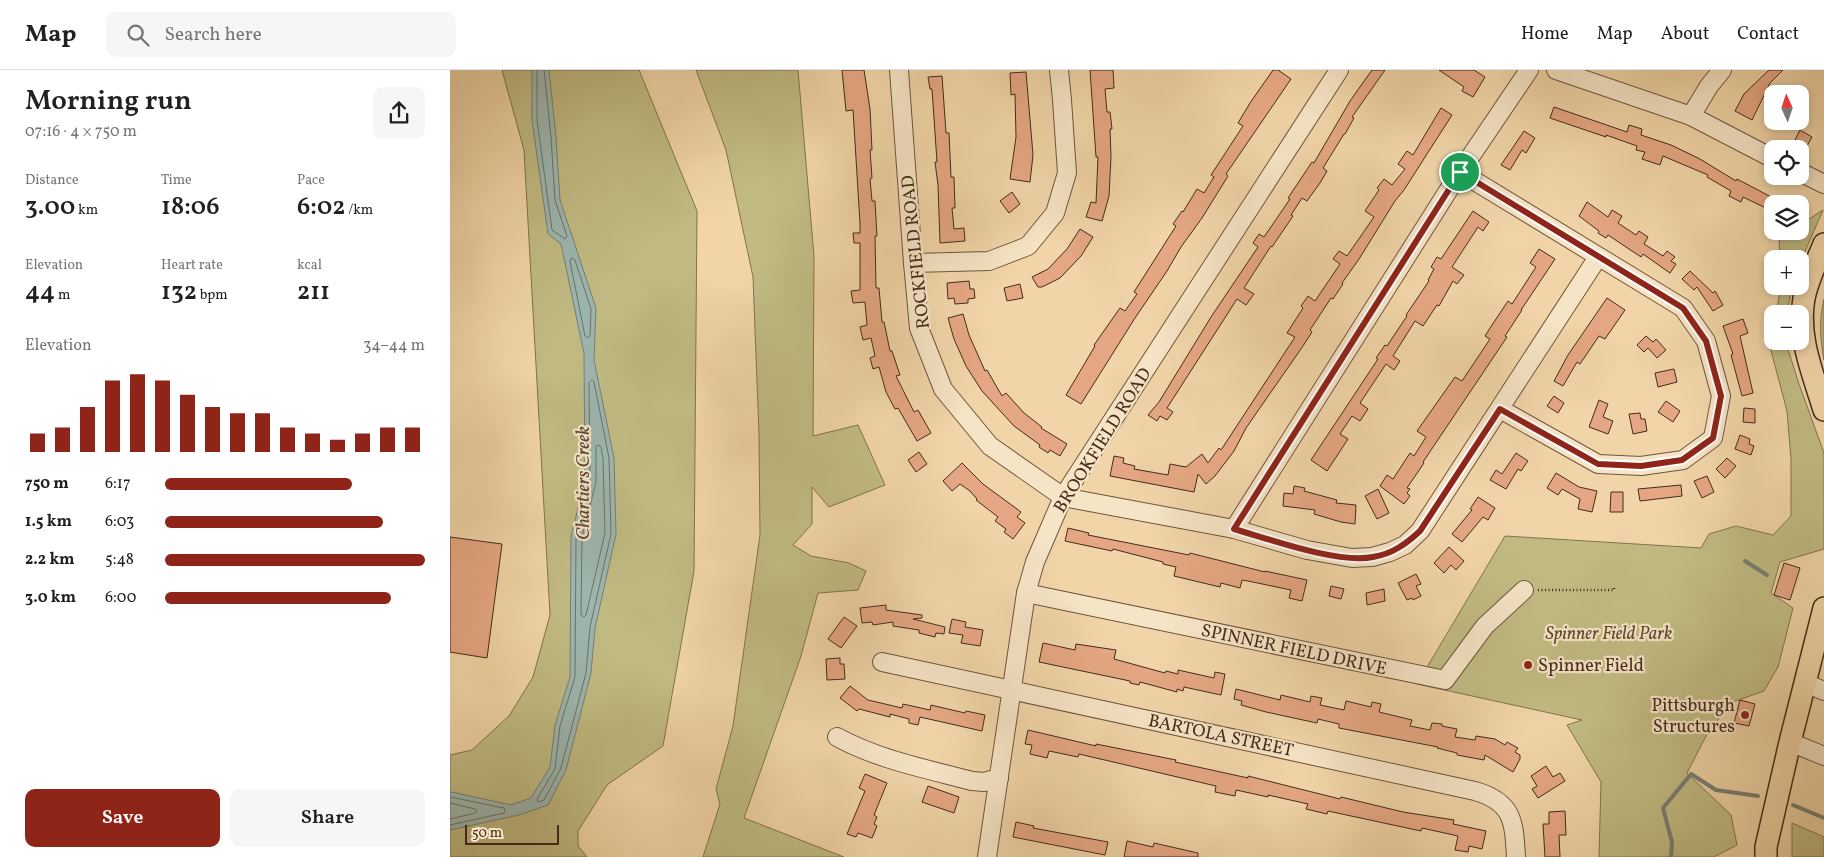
<!DOCTYPE html>
<meta charset="utf-8">
<style>
:root{--surface:#fff;--page:#f6f6f6;--text:#202124;--muted:#757577;--line:#e0e0e0;--accent:#8f2418}
body{margin:0;font-family:Vollkorn,serif;background:var(--page);color:var(--text);height:100vh;display:flex;flex-direction:column;font-size:19px;white-space:nowrap}
*{box-sizing:border-box;margin:0}
p{font-size:16px;color:var(--muted)}
.icon{flex:none;width:28px;height:28px;fill:none;stroke:currentColor;stroke-width:2;stroke-linecap:round;stroke-linejoin:round}
.map{position:relative;flex:1;overflow:hidden}
.sheet{display:flex;flex-direction:column;background:var(--surface);width:450px}
.sheet>*{flex:none}
.needle{width:32px;rotate:357deg}
.tools{position:absolute;left:1314px;top:15px;display:grid;gap:10px}
.tools a{display:grid;place-items:center;width:45px;height:45px;border-radius:10px;background:var(--surface);box-shadow:0 2px 8px #0003;font-size:25px}
.scale{position:absolute;left:15px;bottom:12px;width:94px;box-sizing:border-box;padding-left:5px;border:2px solid #442b1b;border-top:0;font-size:14px;line-height:18px;white-space:nowrap;color:#442b1b;-webkit-text-stroke:4px #f6e4c6;paint-order:stroke}
.pin{position:absolute;display:grid;place-items:center;width:42px;height:42px;color:#fff;margin:-21px;border:2px solid #fff;border-radius:50%;box-shadow:0 1px 5px #0007}
.round{display:grid;place-items:center;flex:none;width:52px;height:52px;border-radius:10px;background:var(--page)}
.head{display:flex;align-items:center;justify-content:space-between;height:85px;padding:0 25px}
h1{font-size:28px;font-weight:600;line-height:38px}
.metrics{display:grid;grid-template-columns:repeat(3,1fr);gap:8px;height:85px;padding:5px 25px}
.metrics div{display:grid;align-content:center}
.metrics b{font-size:25px;font-weight:600}
.metrics small{font-size:14px;font-weight:400}
.metrics p{font-size:14px}
.chart{height:140px;padding:10px 25px}
.chart p{display:flex;justify-content:space-between}
.chart svg{width:100%;height:90px;margin-top:5px;stroke:var(--accent);stroke-width:6}
.cta{display:flex;gap:10px;margin-top:auto;padding:10px 25px}
.cta a{flex:1;height:58px;border-radius:10px;background:var(--accent);color:#fff;font-size:20px;font-weight:600;line-height:58px;text-align:center}
.cta a+a{background:var(--page);color:var(--text)}
ul{padding:0 25px;list-style:none;font-size:16px}
li{display:grid;grid-template-columns:80px 60px 1fr;align-items:center;height:38px}
li i{height:12px;border-radius:6px;background:var(--accent)}
header{display:flex;align-items:center;gap:30px;box-sizing:border-box;height:70px;padding:0 25px;background:var(--surface);border-bottom:1px solid var(--line)}
header strong{font-size:24px}
nav{display:flex;gap:28px;margin-inline-start:auto;font-size:18px}
.search{width:350px;height:45px;background:var(--page);display:flex;align-items:center;gap:12px;box-sizing:border-box;padding:0 18px;border-radius:10px;color:var(--muted);font-size:19px}
main{display:flex;flex:1;min-height:0}
.map>svg:first-child{display:block}
.green{fill:#c1bb83;stroke:#82734f}
.water{fill:#9cb7b0;stroke:#797f74}
.lines{fill:none;stroke-linecap:round;stroke-linejoin:round}
.shore{stroke:#707166;stroke-width:1}
.stream{stroke:#797f74;stroke-width:4}
.building{fill:#e5a783;stroke:#442b1b}
.minor-casing{stroke:#6f563e;stroke-width:20}
.major-casing{stroke:#442b1b;stroke-width:24}
.path{stroke:#442b1b;stroke-width:2.5;stroke-dasharray:1 2.5;stroke-linecap:butt}
.minor{stroke:#f6e4c6;stroke-width:18}
.major{stroke:#f1d5a8;stroke-width:21}
.route-casing{stroke:#fff;stroke-width:10}
.route{stroke:#8f2418;stroke-width:6}
.poi-dot{fill:#8f2418;stroke:#f6e4c6;stroke-width:2}
.labels{text-anchor:middle;stroke-width:4.5;stroke-linejoin:round;paint-order:stroke}
.street-label{font-size:18px;fill:#442b1b;stroke:#f6e4c6}
.park-label{font-size:18px;font-style:italic;fill:#5d4830;stroke:#f6e4c6}
.poi-label{font-size:18px;fill:#442b1b;stroke:#f6e4c6;text-anchor:start}
.water-label{font-size:19px;font-style:italic;fill:#564739;stroke:#f6e4c6}
</style>
<header>
<strong>Map</strong>
<div class="search"><svg class="icon" aria-label="search" viewBox="0 0 24 24"><circle cx="10" cy="10" r="6"/><path d="M15 15l6 6"/></svg>Search here</div>
<nav><a>Home</a><a>Map</a><a>About</a><a>Contact</a></nav>
</header>
<main>
<section class="sheet">
<div class="head"><div><h1>Morning run</h1><p>07:16 · 4 × 750 m</p></div><a class="round"><svg class="icon" aria-label="share" viewBox="0 0 24 24"><path d="M12 15V3M7 8l5-5 5 5M5 13v7h14v-7"/></svg></a></div>
<div class="metrics">
<div><p>Distance</p><b>3.00<small> km</small></b></div>
<div><p>Time</p><b>18:06</b></div>
<div><p>Pace</p><b>6:02<small> /km</small></b></div>
</div>
<div class="metrics">
<div><p>Elevation</p><b>44<small> m</small></b></div>
<div><p>Heart rate</p><b>132<small> bpm</small></b></div>
<div><p>kcal</p><b>211</b></div>
</div>
<div class="chart"><p><span>Elevation</span>34–44 m</p>
<svg viewBox="0 0 160 44" preserveAspectRatio="none"><path d="M5 44V35M15 44V32M25 44V22M35 44V9M45 44V6M55 44V9M65 44V16M75 44V22M85 44V25M95 44V25M105 44V32M115 44V35M125 44V38M135 44V35M145 44V32M155 44V32"/></svg>
</div>
<ul>
<li><b>750 m</b>6:17<i style="width:72%"></i></li>
<li><b>1.5 km</b>6:03<i style="width:84%"></i></li>
<li><b>2.2 km</b>5:48<i style="width:100%"></i></li>
<li><b>3.0 km</b>6:00<i style="width:87%"></i></li>
</ul>
<div class="cta"><a>Save</a><a>Share</a></div>
</section>
<div class="map">
<svg width="1374" height="787" viewBox="0 0 1374 787">
<rect width="100%" height="100%" fill="#f1d5a8"/>
<filter id="stains"><feTurbulence type="fractalNoise" baseFrequency=".004" numOctaves="4"/><feColorMatrix values="0 0 0 0 .2 0 0 0 0 .09 0 0 0 0 .02 0 0 0 .5 -.17"/></filter>
<radialGradient id="worn" r=".72"><stop offset=".6" stop-color="#630" stop-opacity="0"/><stop offset="1" stop-color="#630" stop-opacity=".3"/></radialGradient>
<g class="green">
<path d="M52,0H189L247,141L244,501L213,676L157,715L128,761V776L137,787H0V685L22,680L59,646L83,607L100,545L74,80Z"/>
<path d="M246,0H348L364,186L363,366L408,355L435,415L379,437L362,417V454L343,475L361,486L399,493L416,501L408,520L368,523L351,586L294,748L394,787H253L270,734L266,719L283,656L310,465L309,364L303,207L276,80Z"/>
<path d="M1373,140L1350,193V189H1330L1329,169L1341,161H1350V155Z"/>
<path d="M1331,216H1342L1337,244H1326Z"/>
<path d="M1374,229V290C1370,268 1369,250 1374,229Z"/>
<path d="M1322,262V271H1337V276L1349,314L1374,383V479L1330,492L1321,523L1343,538L1328,597L1314,621L1280,633L1255,668L1237,703L1281,745L1287,775L1264,787H1149L1151,712L1117,655L1132,650L967,614L1055,466L1251,478L1259,464L1286,456L1323,465L1341,446V389L1337,341L1320,277Z"/>
<path d="M1342,753L1374,767V787H1342Z"/>
</g>
<path class="water" d="M82,0H99L106,67L110,130L146,238L144,290L164,388L166,464L145,558L141,603L116,700L98,735L69,745L0,760V723L2,722L61,735L81,728L100,697L105,655L120,607L121,466L135,411L134,283L111,174L98,164L82,50Z"/>
<g class="lines">
<g class="shore">
<path d="M87,0V50L102,160L115,169L117,166L105,130L101,67L94,0"/>
<path d="M122,188L125,190L141,239L140,266L138,268L135,266L120,191Z"/>
<path d="M142,310L144,312L159,388L161,464L140,557L136,603L111,698L94,730L88,732L87,729L105,699L110,656L125,607L126,467L140,412L139,313Z"/>
<path d="M148,375L151,377L153,389L155,463L136,545L134,547L131,545L132,467L146,412V377Z"/>
<path d="M0,727L54,738L55,741L54,743L0,755"/>
<path d="M0,733L25,739L27,741L25,743L0,749"/>
</g>
<g class="stream">
<path d="M1295,491L1317,505"/>
<path d="M1343,735L1374,748"/>
<path d="M1221,787L1222,772L1213,738L1241,704L1266,720L1308,726"/>
</g>
</g>
<g class="building">
<path d="M392,0H414L420,39L422,80H420L422,108L420,109L422,131H425L427,166H425L426,218H429L432,252H434L440,281H442L450,305L446,306L464,342L468,340L481,363L467,371L448,338L445,339L436,322L429,297L423,299L420,288L425,286L421,268L413,270L410,257L417,255L415,232L403,233L401,221L410,220V173H404L403,163H410V153L403,40L396,41Z"/>
<path d="M640,0H663L664,18L655,19L657,42H660L662,59H660L661,87L659,126L652,151L636,147L641,132L646,133L648,87H646Z"/>
<path d="M823,0H828L841,9L776,104L778,106L752,148L731,177L717,201L685,248L631,334L616,325L645,276L644,275L670,238L675,241L687,224L684,222L726,156L723,154L732,141L733,142L747,119L754,123L764,107L761,105L793,56L788,53L800,33Z"/>
<path d="M922,0H935L902,47L904,48L895,64H894L873,98L877,101L870,113L857,131L852,128L841,145L843,146L822,177L821,176L794,218L804,224L796,235L787,229L717,338L723,342L717,350L710,346L707,351L698,345L709,332L761,247L808,177L803,173L809,164L814,167L840,129L838,128L862,92L864,93L900,31Z"/>
<path d="M989,0H1024L1035,7L1023,27L1012,21L1014,17Z"/>
<path d="M1319,0H1333L1320,13L1302,50L1285,41L1294,24Z"/>
<path d="M576,2L583,85L580,112L560,109L566,67L565,24L561,25L560,3Z"/>
<path d="M492,6L496,63H499L501,107H504L505,138H502L504,159L514,158L515,171L490,173L488,115L485,92H487L482,19H480L478,7Z"/>
<path d="M1104,37L1177,62L1179,55L1192,59L1191,65L1221,75L1250,89L1286,111L1287,109L1325,129L1320,140L1293,127L1291,132L1279,126L1281,121L1257,107L1258,105L1213,86L1210,95L1192,89L1195,82L1186,80L1187,76L1156,65V67L1100,48Z"/>
<path d="M991,38L1002,45L954,120L945,131L909,189L892,213L893,214L883,229L881,228L860,260L862,262L853,276L796,358L784,381L765,406L756,414L748,404L744,422L660,406L664,386L674,388L673,393L685,396L684,399L718,405L720,394L736,397L752,384L758,393L769,378L771,380L845,267L837,263L853,238L851,236L858,226L865,231L890,194L883,189L889,181L897,186L924,147L915,141L929,120L927,118L934,109L942,115L955,99L948,94L957,81L963,85Z"/>
<path d="M1350,60L1362,67L1357,76L1345,70Z"/>
<path d="M1074,61L1085,68L1076,83L1072,80L1060,100L1051,95Z"/>
<path d="M562,122L570,134L559,143L550,131Z"/>
<path d="M1137,132L1158,147L1162,140L1172,146L1168,153L1186,165L1189,161L1198,167L1194,174L1213,186L1217,181L1225,187L1221,191L1226,194L1220,203L1193,184L1191,187L1158,165L1156,168L1148,163L1149,161L1129,146Z"/>
<path d="M1023,141L1039,152L1033,161L1028,157L1002,197L1014,205L1007,214L1003,211L989,236L987,235L973,256L965,251L943,286L950,291L944,300L936,294L910,333L918,339L910,351L902,346L890,364L898,369L877,401L861,390L928,289L926,288L935,275L937,276L957,246L956,245L979,211L978,210L984,199L981,197L987,187L991,189Z"/>
<path d="M630,159L643,167L631,186L610,208L592,217H588L582,207L598,199L617,179Z"/>
<path d="M1089,179L1105,189L1071,240H1072L1055,266L1057,267L973,392L974,393L957,418L960,419L957,423L960,426L954,434L930,416L937,405L943,409L960,383L964,386L976,367L967,361L1005,307L1012,311L1040,269L1035,266L1040,258L1058,231L1062,234L1086,197L1080,193Z"/>
<path d="M1240,201L1263,223L1265,221L1273,235L1263,241L1247,217L1244,220L1232,209Z"/>
<path d="M519,211L520,219H524L525,228L518,229V233L505,234L504,228L498,229L497,213Z"/>
<path d="M570,214L573,228L557,231L554,218Z"/>
<path d="M1157,228L1175,240L1155,269L1149,266L1130,294L1127,292L1113,316L1104,311L1118,285Z"/>
<path d="M513,244L519,265L535,301L537,300L552,326L556,323L574,343L592,357L591,358L617,374L610,386L600,380L598,383L589,377L590,375L564,356L532,321L516,296L504,269L498,248Z"/>
<path d="M1293,249L1298,263L1290,266L1303,323L1292,326L1281,285L1283,284L1273,256Z"/>
<path d="M1196,266L1203,272L1206,269L1216,280L1207,288L1198,278L1194,282L1187,275Z"/>
<path d="M1224,299L1227,312L1208,317L1205,303Z"/>
<path d="M1104,326L1114,333L1108,343L1097,336Z"/>
<path d="M1149,330L1158,334L1153,347L1163,351L1158,364L1139,357Z"/>
<path d="M1216,331L1230,341L1223,352L1208,342Z"/>
<path d="M1294,338L1305,339V353L1293,352Z"/>
<path d="M1190,343L1191,349H1195L1197,361L1183,364L1179,344Z"/>
<path d="M1290,365L1300,369L1299,374L1304,376L1301,385L1285,379Z"/>
<path d="M469,382L477,394L466,402L458,390Z"/>
<path d="M1066,383L1078,391L1071,401L1068,399L1056,419L1040,410L1046,400L1052,404Z"/>
<path d="M1277,388L1286,396L1275,408L1266,399Z"/>
<path d="M512,393L533,414L571,442L567,447L575,453L563,469L554,462L556,459L545,451L548,447L526,430L527,429L520,421L510,414L502,421L493,411Z"/>
<path d="M1106,403L1129,417L1147,421L1142,442L1128,439L1130,429L1112,419L1108,425L1097,418Z"/>
<path d="M1257,406L1264,422L1252,428L1244,411Z"/>
<path d="M1231,415L1232,426L1190,431L1188,419Z"/>
<path d="M844,416L855,418L854,421L887,430L886,433L906,435L905,454L891,452L864,444L865,440L833,436L834,423L843,424Z"/>
<path d="M928,419L939,443L927,449L915,426Z"/>
<path d="M1161,422H1173V442H1160Z"/>
<path d="M1028,427L1045,438L1038,450L1033,447L1012,472L1002,464L1022,440L1020,439Z"/>
<path d="M618,458L639,463L638,465L739,485L740,483L815,502V501L857,510L852,531L839,528L841,520L798,511L792,510L790,518L771,513L770,517L724,506L726,497L713,494V492L663,479L662,481L615,471Z"/>
<path d="M0,467L52,474L37,588L0,582Z"/>
<path d="M999,477L1014,491L1006,500L1001,495L994,503L984,493Z"/>
<path d="M1334,493L1350,498L1340,530L1324,525Z"/>
<path d="M966,504L971,514L966,516L971,526L963,530L962,528L957,530L948,513Z"/>
<path d="M881,516L894,519L891,529L879,526Z"/>
<path d="M934,519L935,531L917,535L916,523Z"/>
<path d="M436,535V540L472,545V548L463,549L495,557L494,564L486,563L485,567L469,563V560L443,556V552L423,555L422,552L412,553L410,538Z"/>
<path d="M394,547L407,556L391,578L378,569Z"/>
<path d="M502,549L516,552L515,557L533,560L530,576L511,573L513,565L499,563Z"/>
<path d="M593,573L625,580L626,574L666,580L664,589L715,603L716,601L728,604V600L764,608L765,602L775,604L771,625L734,617L733,621L727,619V622L690,612L689,615L680,613V611L589,592Z"/>
<path d="M390,588V594H394L395,609L377,610L376,589Z"/>
<path d="M400,616L418,630L452,638L453,634L480,640L481,635L515,643L516,641L535,645L532,661L470,647L468,655L459,653V649L440,644V647L409,639L407,641L390,628Z"/>
<path d="M786,619L830,630L831,625L860,632L861,626L872,628L870,635L894,640L896,631L921,637L922,632L931,634L929,642L962,650L960,656L980,660L982,653L992,654V656L1007,659L1005,667L1025,670L1026,666L1045,669L1055,675L1057,672L1068,678L1065,682L1070,685V689L1063,702L1035,685L1034,690L1007,685V683L987,678L988,677L889,658V654L868,649L867,653L816,642L791,635L792,631L784,629Z"/>
<path d="M1290,630L1305,634L1299,656L1284,653Z"/>
<path d="M578,660L646,676V674L726,690L725,692L798,708V706L890,729L891,727L953,742L1004,750L1003,754L1036,761L1032,779L1019,776L1018,782L1005,780L1008,766L972,758L971,761L878,741L877,744L856,739L858,734L818,725V727L786,720L785,726L765,722L766,716L629,684L628,687L599,681L597,688L580,684L582,675L575,674Z"/>
<path d="M1096,696L1103,707L1110,703L1115,711L1088,728L1082,719L1087,716L1081,706Z"/>
<path d="M415,704L437,713L424,745L427,747L424,754L427,756L422,768L408,763L406,767L397,764L415,721L409,718Z"/>
<path d="M478,716L509,727L504,743L472,732Z"/>
<path d="M1115,741L1116,765H1109L1110,787H1095L1093,754H1099V742Z"/>
<path d="M566,752L584,756L583,758L658,772L655,785L563,767Z"/>
<path d="M677,771L703,777L704,773L748,783V787H674Z"/>
</g>
<g class="lines">
<defs>
<g id="minor">
<path d="M449,0L463,193L469,258L493,319L540,376L613,427L784,459L857,480L902,488L922,487L940,482L955,475L970,461L1148,187"/>
<path d="M1106,0L1241,46L1322,88"/>
<path d="M1241,46L1259,16L1272,0"/>
<path d="M1010,102L1233,238L1256,271L1271,326L1263,368L1233,390L1191,396L1148,394L1050,339"/>
<path d="M1350,102L1374,114"/>
<path d="M463,193L539,191L578,176L605,143L617,103L612,30L609,0"/>
<path d="M784,459L1010,102L1079,0"/>
<path d="M576,523L995,610L1035,556L1074,520"/>
<path d="M432,592L1025,721C1063,732 1064,751 1066,787"/>
<path d="M1355,613L1374,621"/>
<path d="M387,667C429,690 477,699 522,711L534,712L549,708"/>
<path d="M1340,672L1374,686"/>
<path d="M537,787L576,523L585,492L613,427L889,0"/>
</g>
<g id="major">
<path d="M1374,174C1367,191 1358,209 1354,228C1347,268 1363,303 1374,340"/>
<path d="M1316,787V777L1340,672L1374,538"/>
</g>
</defs>
<use href="#minor" class="minor-casing"/>
<use href="#major" class="major-casing"/>
<path class="path" d="M1088,520H1164V516"/>
<use href="#minor" class="minor"/>
<use href="#major" class="major"/>
</g>
<g class="lines">
<defs>
<path id="route" d="M1010,102L1233,238L1256,271L1271,326L1263,368L1232,390L1191,396L1148,394L1050,339L970,461C956,474 942,484 923,487C888,494 819,469 784,459Z"/>
</defs>
<use href="#route" class="route-casing"/>
<use href="#route" class="route"/>
</g>
<g class="poi-dot">
<circle cx="1078" cy="595" r="5"/>
<circle cx="1295" cy="645" r="5"/>
</g>
<g class="labels">
<g class="street-label">
<text transform="translate(465 182) rotate(-96)" y="6">ROCKFIELD ROAD</text>
<text transform="translate(652 370) rotate(-58)" y="6">BROOKFIELD ROAD</text>
<text transform="translate(844 579) rotate(12)" y="6">SPINNER FIELD DRIVE</text>
<text transform="translate(771 665) rotate(12)" y="6">BARTOLA STREET</text>
</g>
<g class="park-label">
<text x="1159" y="569">Spinner Field Park</text>
</g>
<g class="poi-label">
<text x="1088" y="601">Spinner Field</text>
<text x="1285" y="641" text-anchor="end">Pittsburgh<tspan x="1285" dy="21">Structures</tspan></text>
</g>
<g class="water-label">
<text transform="translate(132 413) rotate(-90)" y="7">Chartiers Creek</text>
</g>
</g>
<rect width="100%" height="100%" filter="url(#stains)"/>
<rect width="100%" height="100%" fill="url(#worn)"/>
</svg>
<div class="tools">
<a><svg class="needle" viewBox="-14 -14 28 28"><path d="M0-13l5 13h-10z" fill="#e53935"/><path d="M0 13l5-13h-10z" fill="#757577"/></svg></a>
<a><svg class="icon" aria-label="locate" viewBox="0 0 24 24"><circle cx="12" cy="12" r="6"/><path d="M12 2v4M12 18v4M2 12h4M18 12h4"/></svg></a>
<a><svg class="icon" aria-label="layers" viewBox="0 0 24 24"><path d="M12 4l9 5-9 5-9-5zM3 14l9 5 9-5"/></svg></a>
<a>+</a>
<a>−</a>
</div>
<div class="scale">50 m</div>
<div class="pin" style="left:1010px;top:102px;background:#1e9e55"><svg class="icon" aria-label="arrive" viewBox="0 0 24 24"><path d="M6 21V4h12l-3 4 3 4H6"/></svg></div>
</div>
</main>
